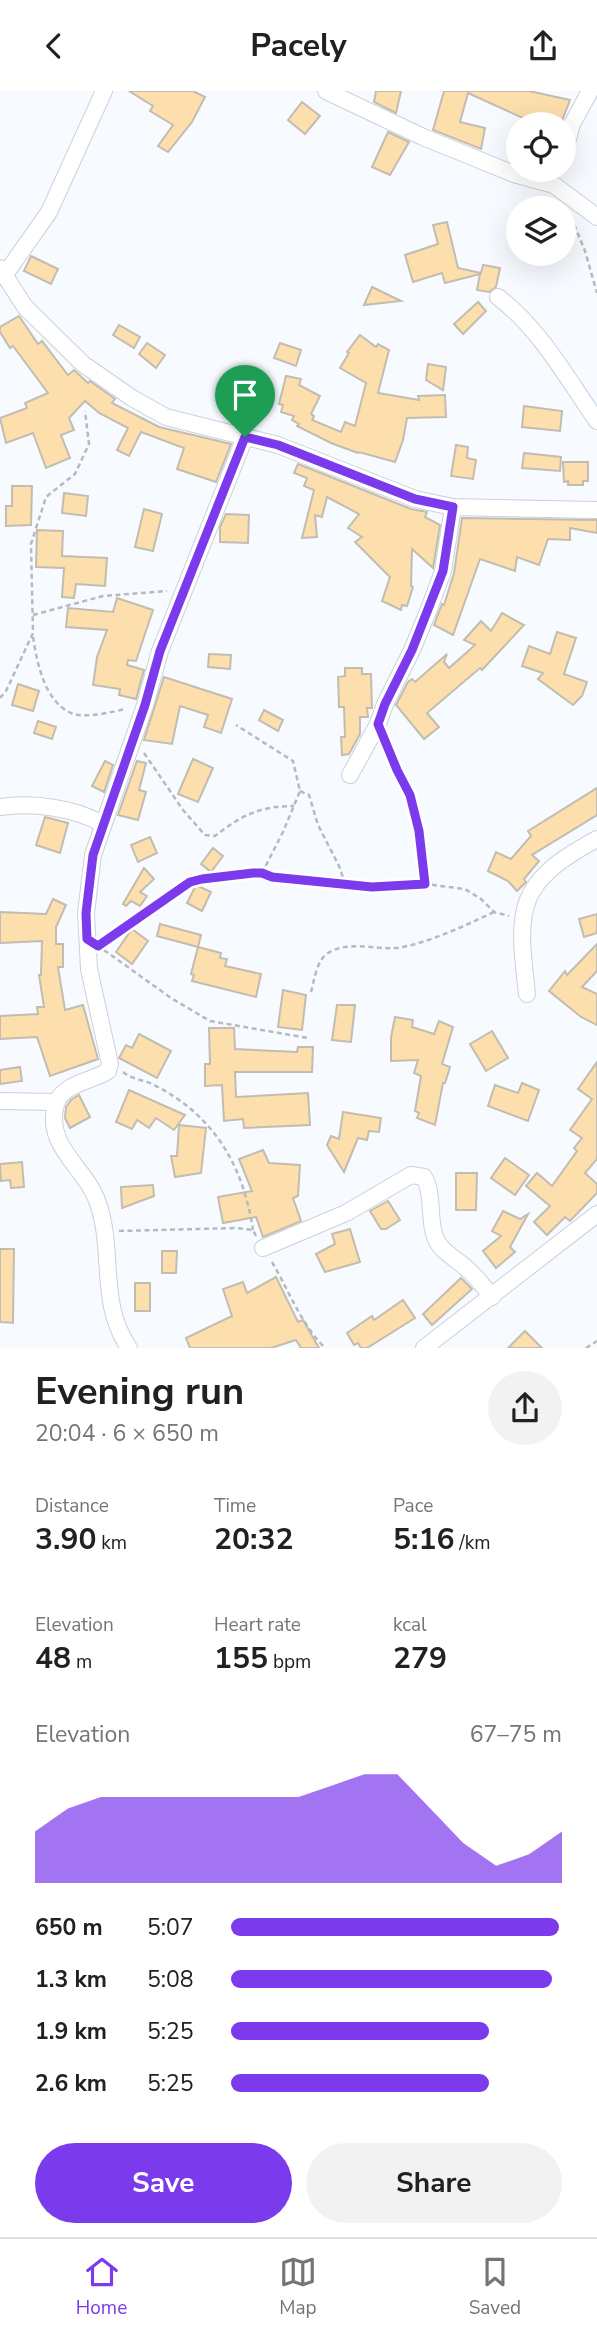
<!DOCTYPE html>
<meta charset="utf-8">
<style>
:root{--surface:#fff;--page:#f2f2f2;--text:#202124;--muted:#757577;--line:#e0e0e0;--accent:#7c3aed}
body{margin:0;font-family:"Nunito Sans",sans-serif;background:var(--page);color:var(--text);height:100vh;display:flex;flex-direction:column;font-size:26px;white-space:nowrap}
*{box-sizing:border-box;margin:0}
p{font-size:23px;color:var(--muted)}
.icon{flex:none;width:38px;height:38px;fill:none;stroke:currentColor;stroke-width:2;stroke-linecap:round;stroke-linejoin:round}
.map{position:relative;height:1257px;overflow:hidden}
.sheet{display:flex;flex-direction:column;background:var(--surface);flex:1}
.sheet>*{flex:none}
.fabs{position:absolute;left:506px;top:21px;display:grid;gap:14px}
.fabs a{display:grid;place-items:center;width:70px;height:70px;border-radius:50%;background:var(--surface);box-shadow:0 7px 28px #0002;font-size:35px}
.pin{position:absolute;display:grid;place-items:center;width:60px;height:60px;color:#fff;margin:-72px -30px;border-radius:50% 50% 50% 0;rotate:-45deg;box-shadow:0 0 7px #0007}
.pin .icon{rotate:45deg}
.round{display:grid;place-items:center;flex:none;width:74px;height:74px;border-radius:37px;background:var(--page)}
.headline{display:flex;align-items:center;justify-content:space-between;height:119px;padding:0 35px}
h1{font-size:38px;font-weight:700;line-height:52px}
.metrics{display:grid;grid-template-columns:repeat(3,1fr);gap:10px;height:119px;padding:7px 35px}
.metrics div{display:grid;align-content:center}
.metrics b{font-size:30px;font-weight:700}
.metrics small{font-size:19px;font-weight:400}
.metrics p{font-size:19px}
.chart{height:196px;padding:14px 35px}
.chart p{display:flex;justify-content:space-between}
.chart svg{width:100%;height:126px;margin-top:7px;fill:var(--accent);opacity:.7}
.action{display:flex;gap:14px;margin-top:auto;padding:14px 35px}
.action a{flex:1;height:80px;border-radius:42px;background:var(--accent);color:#fff;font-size:28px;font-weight:700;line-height:80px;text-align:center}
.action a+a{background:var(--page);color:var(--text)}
ul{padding:0 35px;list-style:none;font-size:23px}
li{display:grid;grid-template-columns:112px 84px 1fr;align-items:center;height:52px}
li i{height:18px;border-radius:9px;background:var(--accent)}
header{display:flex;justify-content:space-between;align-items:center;height:91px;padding:0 35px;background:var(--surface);font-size:32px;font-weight:700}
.tab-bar{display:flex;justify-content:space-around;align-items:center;height:98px;border-top:2px solid var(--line);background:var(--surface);font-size:19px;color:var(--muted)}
.tab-bar a{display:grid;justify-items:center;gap:4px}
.tab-bar .on{color:var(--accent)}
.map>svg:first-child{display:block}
.building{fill:#fcdfad;stroke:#c2bcb1;stroke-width:2}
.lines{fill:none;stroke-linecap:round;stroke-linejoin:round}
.minor-casing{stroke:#c9d1db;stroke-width:18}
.path{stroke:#b6babe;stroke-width:2.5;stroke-dasharray:5 3.5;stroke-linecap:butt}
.minor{stroke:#fff;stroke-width:16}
.route-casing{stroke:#fff;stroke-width:14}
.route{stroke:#7c3aed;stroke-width:9}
</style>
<header><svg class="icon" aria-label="back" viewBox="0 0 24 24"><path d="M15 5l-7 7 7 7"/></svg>Pacely<svg class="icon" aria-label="share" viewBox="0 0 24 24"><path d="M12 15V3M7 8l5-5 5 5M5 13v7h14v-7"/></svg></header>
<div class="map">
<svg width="597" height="1257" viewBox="0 0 597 1257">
<rect width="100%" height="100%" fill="#f7fbff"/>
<g class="building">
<path d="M129,0H193L205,6L192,31L168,61L158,55L173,34L150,20L153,15Z"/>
<path d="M376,0H401L396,22L374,11Z"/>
<path d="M444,0H529L570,9L561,32L553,31V33H536L468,2L460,31L485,37L481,58L433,39Z"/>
<path d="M302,11L320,25L305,43L288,29Z"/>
<path d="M388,41L409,51L390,84L372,76Z"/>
<path d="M447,131L458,177L481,182L483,174L500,177L496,196L489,201L477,199L480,183L445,192L442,182L413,191L405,164L438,153L433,134Z"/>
<path d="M31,165L58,178L51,193L24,180Z"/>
<path d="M372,196L401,210L364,214Z"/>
<path d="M478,211L486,220L463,243L454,233Z"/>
<path d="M19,225L38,253L42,250L68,284L74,279L88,292L90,290L115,308L112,312L159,336L231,353L216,391L177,378L184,357L141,341L129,365L117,359L128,337L99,322L85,310L69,327L74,339L61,344L70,367L46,377L33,342L6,352L0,327L27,317L25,312L48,302L13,255L10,257L0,241V236Z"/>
<path d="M119,234L140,246L134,257L113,244Z"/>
<path d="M360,244L376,256L378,253L389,259L378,302L419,309L418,305L445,304L446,326L407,327L403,349L395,371L359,361L358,362L331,352L297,335L299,333L292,329L294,325L281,321L283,314L279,313L286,285L301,288L299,294L320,305L311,323L314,325L312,329L341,341L345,331L355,335L366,292L340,277L349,262L347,261Z"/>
<path d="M147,252L165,264L156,277L139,263Z"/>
<path d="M280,252L301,259L296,275L274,267Z"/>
<path d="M428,273L446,276L443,299L426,289Z"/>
<path d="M524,315L562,320L560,340L522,336Z"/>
<path d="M456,354L468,356L467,367L476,369L473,388L451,385Z"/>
<path d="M524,362L561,366L560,380L522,377Z"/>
<path d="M563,371H588V390H583V394H568V390L564,391Z"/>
<path d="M298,373L411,418L427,421L425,426L440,434L433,477L412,458L411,495L413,496L407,515L402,514L401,519L382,510L390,486L355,451L362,446L348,437L359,423L327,406L322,426L315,424L317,446L302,447L314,399L304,395L307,387L294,382Z"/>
<path d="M12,395H32L31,434L6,435V415H12Z"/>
<path d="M64,402L88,405L86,425L62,422Z"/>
<path d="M144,418L162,423L153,460L135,456Z"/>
<path d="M226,423L249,424L248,452L220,451V436Z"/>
<path d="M462,427L597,429V442L570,437V449L548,448L539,474L517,466L515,480L480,468L453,544L434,534L442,513L444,514L454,482Z"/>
<path d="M37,439L63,440L62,465L107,467L105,495L76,493L74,507L62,506L64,477L36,476Z"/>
<path d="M117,507L153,519L136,570L128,569L127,574L144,579L136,608L119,604L120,598L93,594L97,566L107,539L66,536L68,517L113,521Z"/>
<path d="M502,522L524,534L482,579L480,577L427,622L439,636L424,648L396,614L408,591L412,588L415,591L447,563L444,571L449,577L475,554L464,549L481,530L491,540Z"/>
<path d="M557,541L576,547L564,583L587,591L582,605L573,614L538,588L543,582L522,575L529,555L550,563Z"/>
<path d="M209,563L231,564L230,578L208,576Z"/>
<path d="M345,577H362V583H371L372,617H367L368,626H360V643L349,663L342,664L341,646H345L344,616H339L338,586L345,585Z"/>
<path d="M164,586L232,608L221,642L204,636L208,624L180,615L172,653L144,649Z"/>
<path d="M18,593L39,600L33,620L12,614Z"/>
<path d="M264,619L283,629L278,640L259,629Z"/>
<path d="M38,630L56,636L52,648L34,642Z"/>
<path d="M193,668L213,677L198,711L178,703Z"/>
<path d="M105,670L113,674L104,701L92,695Z"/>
<path d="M137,670L146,672L139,699L146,701L138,729L118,724Z"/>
<path d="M597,697V724L532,764L539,770L524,788L526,791L517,800L508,790L488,780L496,761L511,768L531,745L528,740Z"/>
<path d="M45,726L68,732L60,762L36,754Z"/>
<path d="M150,746L157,762L138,771L131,754Z"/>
<path d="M213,757L223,765L211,781L201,773Z"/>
<path d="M144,777L154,788L140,801L147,805L140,815L131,810L126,815L123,813Z"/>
<path d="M196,794L211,801L202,820L187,812Z"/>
<path d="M53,808L66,814L56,836V853H63V876H58L65,919L83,914L98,968L50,985L37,946L0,948V925L38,923L37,916H44L39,884H41L42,850L0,852V821L46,823Z"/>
<path d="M597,823V842L584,846L579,828Z"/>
<path d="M160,833L201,844L198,856L157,845Z"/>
<path d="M132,838L148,850L132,873L116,861Z"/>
<path d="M597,853V880L582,896L597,903V934L581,926L549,900L565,880L567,884Z"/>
<path d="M198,856L221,862L220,867L227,868L225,875L261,883L256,906L192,890L194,884L191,883Z"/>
<path d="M283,899L306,904L302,939L278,936Z"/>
<path d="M337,914H355L351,951L332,949Z"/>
<path d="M395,926L413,929L412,936L434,943L439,930L453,936L442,973L450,976L445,992H443L435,1034L417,1027L419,1022L415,1020L421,985L414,982L418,969L391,970V946Z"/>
<path d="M209,937H234L235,958L297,961L298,956H313L312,981H235L236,1006L308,1002L310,1034L244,1037L243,1028L224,1030L222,994L205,995V973H210Z"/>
<path d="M492,940L508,967L486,980L470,953Z"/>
<path d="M139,943L171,960L157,987L119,967L126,954L132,957Z"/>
<path d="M597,971V1068L585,1082L597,1093V1102L570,1130L565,1126L547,1144L534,1131L550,1115L526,1095L537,1082L552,1095L577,1060L574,1057L582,1047L570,1039L592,1008L578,998Z"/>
<path d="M20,976L22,990L0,993V979Z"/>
<path d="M522,992L539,999L528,1030L488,1015L495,994L518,1002Z"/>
<path d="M129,999L185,1024L174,1039L156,1027L149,1037L137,1029L132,1038L116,1031Z"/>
<path d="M79,1004L90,1026L70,1037L65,1027L66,1016L71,1009Z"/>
<path d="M343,1021L381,1027L379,1041L369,1040L367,1049L358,1047L344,1081L327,1054L331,1045L339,1048Z"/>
<path d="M179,1034L206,1037L201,1082L175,1086L171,1065H177Z"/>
<path d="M263,1059L269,1072L300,1074L298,1105L293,1107L301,1130L263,1146L256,1126L223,1132L218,1106L252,1100L239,1068Z"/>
<path d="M505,1067L529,1084L515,1104L491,1087Z"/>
<path d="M22,1071L24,1096L11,1097L10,1089L1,1090L0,1073Z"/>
<path d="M456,1082H477L476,1119H456Z"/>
<path d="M153,1094L154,1105L122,1117L121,1096Z"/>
<path d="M388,1110L400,1129L386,1138H381L370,1120Z"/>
<path d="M503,1120L520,1128L528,1123L510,1156L515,1161L496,1177L483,1160L501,1145L492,1140Z"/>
<path d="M350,1138L360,1171L325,1181L316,1163L335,1153L332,1143Z"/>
<path d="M0,1158H14L13,1232L0,1231Z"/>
<path d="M162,1160H177L176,1182H162Z"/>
<path d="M276,1186L298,1231L303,1229L319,1257H301L296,1249L271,1257H190L186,1247L232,1225L223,1198L243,1191L247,1202Z"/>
<path d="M461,1187L472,1198L432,1234L423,1223Z"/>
<rect x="135" y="1192" width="15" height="28"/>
<path d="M403,1209L415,1227L367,1257H361L358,1252L354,1254L347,1242L372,1225L374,1229Z"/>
<path d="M525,1240L542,1257H508Z"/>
</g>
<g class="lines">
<defs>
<g id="minor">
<path d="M326,0L423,46L514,83L554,94L597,126"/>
<path d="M564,63L572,33L590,0"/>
<path d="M0,177L25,216L83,273L132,307L166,326L278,354L415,408L453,416L597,419"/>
<path d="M4,185L49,121L104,0"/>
<path d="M498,206C541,239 566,286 597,330"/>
<path d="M350,684L378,633L385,613L412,559L429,518L443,480L453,416"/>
<path d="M0,716C33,711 74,717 103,733"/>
<path d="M527,903C517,817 515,792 597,748"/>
<path d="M0,1010L57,1011"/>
<path d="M263,1157L346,1122L411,1084L424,1086C434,1104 428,1126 435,1146C440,1160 455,1167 466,1177C476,1185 484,1196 492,1206"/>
<path d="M129,1257C98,1211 115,1162 98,1112C86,1076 44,1056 56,1013C62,993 92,990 108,980L110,973L89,878L86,822L93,764L145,614L160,560L245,346"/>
<path d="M424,1257L597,1123"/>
</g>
</defs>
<use href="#minor" class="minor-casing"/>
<g class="path">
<path d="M571,126L585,160L597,202"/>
<path d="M33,524L103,505L167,500"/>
<path d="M33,546C37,571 44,610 71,622C87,628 110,621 126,618"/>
<path d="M0,607L6,600L33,542L31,453L46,406L75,383L89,353L85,320"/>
<path d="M387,652L397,679L410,704L419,739L425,793"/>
<path d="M144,662L183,719L205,744L215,745C242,724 260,715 294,715"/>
<path d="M300,700L309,704L318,734L339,775L345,792"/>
<path d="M263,783L272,786L372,796L425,793L465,798L481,808L494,821L509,825"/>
<path d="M103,852L190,791L202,788L262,782L283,741L300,700L293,670L236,634"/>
<path d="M104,859L171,907L210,930L308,947"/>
<path d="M311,901C314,890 317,868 328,862C351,848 379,861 403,856C435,849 464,835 494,821"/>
<path d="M123,981C132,988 143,989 152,993C213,1023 243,1073 253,1139"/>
<path d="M119,1140L237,1137L253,1139L256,1145"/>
<path d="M272,1171C289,1200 301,1233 325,1257"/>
<path d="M586,1257L597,1250"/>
</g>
<use href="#minor" class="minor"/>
</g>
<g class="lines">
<defs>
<path id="route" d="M245,346L278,354L415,408L453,416L443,480L412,559L385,613L378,633L397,679L410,704L419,740L425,793L372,796L272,786L262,782H253L202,788L190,791L98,855L87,848L86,822L93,764L145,614L160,560Z"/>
</defs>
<use href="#route" class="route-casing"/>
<use href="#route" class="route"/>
</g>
</svg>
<div class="fabs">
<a><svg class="icon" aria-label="locate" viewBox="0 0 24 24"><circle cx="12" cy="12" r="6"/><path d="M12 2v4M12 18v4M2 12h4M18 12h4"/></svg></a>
<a><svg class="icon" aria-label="layers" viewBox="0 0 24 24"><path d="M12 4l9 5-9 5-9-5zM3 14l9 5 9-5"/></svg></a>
</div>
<div class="pin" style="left:245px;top:346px;background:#1e9e55"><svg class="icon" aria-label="arrive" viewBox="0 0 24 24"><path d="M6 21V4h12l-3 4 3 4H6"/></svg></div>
</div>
<section class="sheet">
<div class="headline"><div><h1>Evening run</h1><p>20:04 · 6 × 650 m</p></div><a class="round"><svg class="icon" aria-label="share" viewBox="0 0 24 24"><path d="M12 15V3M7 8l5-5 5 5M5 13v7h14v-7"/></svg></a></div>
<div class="metrics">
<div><p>Distance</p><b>3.90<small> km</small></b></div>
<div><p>Time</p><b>20:32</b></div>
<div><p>Pace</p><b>5:16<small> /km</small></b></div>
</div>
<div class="metrics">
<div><p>Elevation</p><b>48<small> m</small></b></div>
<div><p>Heart rate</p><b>155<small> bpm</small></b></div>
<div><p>kcal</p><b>279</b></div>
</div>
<div class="chart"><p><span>Elevation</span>67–75 m</p>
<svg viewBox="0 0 160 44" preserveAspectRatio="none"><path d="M0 44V26L10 18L20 14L30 14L40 14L50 14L60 14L70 14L80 14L90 10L100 6L110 6L120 18L130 30L140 38L150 34L160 26V44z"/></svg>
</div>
<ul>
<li><b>650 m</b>5:07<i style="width:99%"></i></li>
<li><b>1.3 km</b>5:08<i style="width:97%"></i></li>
<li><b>1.9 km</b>5:25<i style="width:78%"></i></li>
<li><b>2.6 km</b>5:25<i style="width:78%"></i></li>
</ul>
<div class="action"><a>Save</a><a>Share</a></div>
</section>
<nav class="tab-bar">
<a class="on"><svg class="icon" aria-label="home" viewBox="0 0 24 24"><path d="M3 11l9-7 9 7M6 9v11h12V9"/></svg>Home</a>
<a><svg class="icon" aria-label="map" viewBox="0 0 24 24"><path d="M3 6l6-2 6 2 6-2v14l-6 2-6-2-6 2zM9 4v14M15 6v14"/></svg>Map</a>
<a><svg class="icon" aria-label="saved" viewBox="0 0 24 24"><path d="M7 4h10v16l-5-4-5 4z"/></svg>Saved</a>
</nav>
